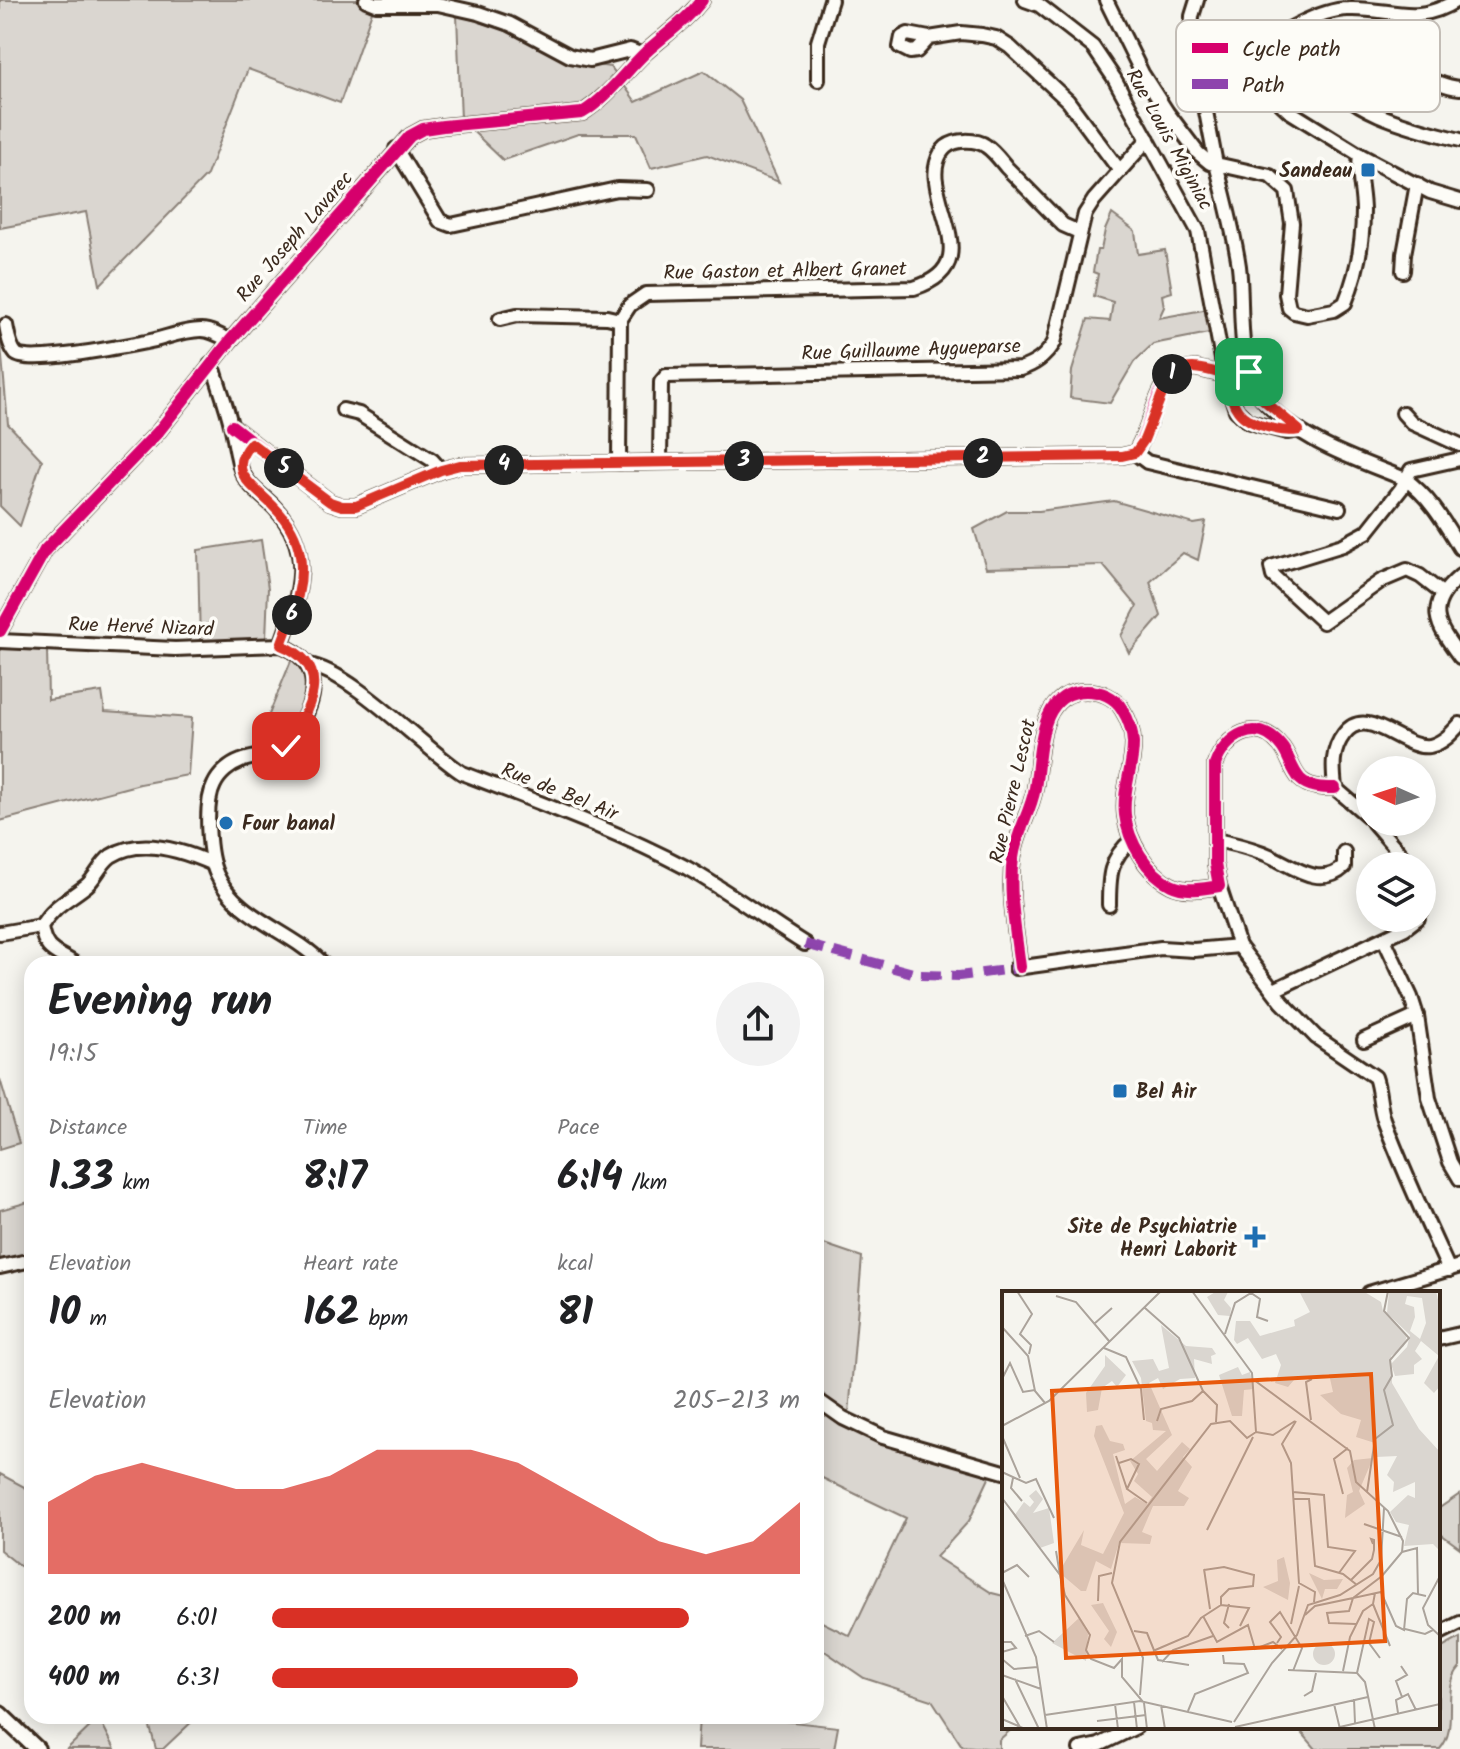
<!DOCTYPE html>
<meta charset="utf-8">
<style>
:root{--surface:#fff;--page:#f2f2f2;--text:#202124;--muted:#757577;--accent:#d93025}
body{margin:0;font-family:Kalam,sans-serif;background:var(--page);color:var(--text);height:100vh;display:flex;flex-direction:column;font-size:30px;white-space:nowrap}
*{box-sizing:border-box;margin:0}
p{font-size:26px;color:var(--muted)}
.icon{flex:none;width:44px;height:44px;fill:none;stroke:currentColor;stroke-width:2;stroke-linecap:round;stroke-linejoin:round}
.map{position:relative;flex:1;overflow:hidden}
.sheet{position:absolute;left:24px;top:956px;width:800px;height:768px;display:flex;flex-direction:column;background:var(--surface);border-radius:24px;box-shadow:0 4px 20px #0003}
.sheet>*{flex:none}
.needle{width:52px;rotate:273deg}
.buttons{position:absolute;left:1356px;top:756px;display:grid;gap:16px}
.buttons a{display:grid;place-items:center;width:80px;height:80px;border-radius:50%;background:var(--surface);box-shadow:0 4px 20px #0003;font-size:40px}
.pin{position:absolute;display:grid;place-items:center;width:68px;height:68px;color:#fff;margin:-34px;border-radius:16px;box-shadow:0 4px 12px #0006}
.km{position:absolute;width:40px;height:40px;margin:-20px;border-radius:50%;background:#222;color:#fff;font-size:22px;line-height:40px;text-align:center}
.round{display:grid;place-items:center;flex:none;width:84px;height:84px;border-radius:42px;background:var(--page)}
.head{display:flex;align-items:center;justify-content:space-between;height:136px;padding:0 24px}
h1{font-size:44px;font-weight:700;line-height:60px}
.figures{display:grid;grid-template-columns:repeat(3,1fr);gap:12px;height:136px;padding:8px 24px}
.figures div{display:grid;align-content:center}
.figures b{font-size:40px;font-weight:700}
.figures small{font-size:22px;font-weight:400}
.figures p{font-size:22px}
.chart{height:224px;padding:16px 24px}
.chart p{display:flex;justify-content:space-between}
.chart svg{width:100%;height:144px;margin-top:8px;fill:var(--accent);opacity:.7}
ul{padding:0 24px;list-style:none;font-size:26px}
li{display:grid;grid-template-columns:128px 96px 1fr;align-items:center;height:60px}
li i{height:20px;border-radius:10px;background:var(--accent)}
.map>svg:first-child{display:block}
.green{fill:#dad6d0;stroke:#8a8077;stroke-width:2}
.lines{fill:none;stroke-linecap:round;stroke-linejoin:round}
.minor-casing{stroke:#3b2a1e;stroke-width:18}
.major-casing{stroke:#3b2a1e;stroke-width:20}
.minor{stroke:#fdfcf7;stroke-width:12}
.major{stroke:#fdfcf7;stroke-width:14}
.quiet{stroke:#8e44ad;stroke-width:10;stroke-dasharray:20 10;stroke-linecap:butt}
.cycleway-casing{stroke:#fdfcf7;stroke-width:17}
.cycleway{stroke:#d6006c;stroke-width:12}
.route-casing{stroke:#fff;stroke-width:16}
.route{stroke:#d93025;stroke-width:10}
.poi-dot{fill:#1f6fb2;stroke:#fdfcf7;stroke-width:3}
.labels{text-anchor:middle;stroke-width:7;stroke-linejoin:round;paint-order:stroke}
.street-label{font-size:20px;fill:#3b2a1e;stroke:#fdfcf7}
.poi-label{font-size:20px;font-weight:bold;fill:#3b2a1e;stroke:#fdfcf7;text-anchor:end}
.inset-road{fill:none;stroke:#aba39b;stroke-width:2}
.view{fill:#e8590c;fill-opacity:0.15;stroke:#e8590c;stroke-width:4}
.inset-edge{fill:none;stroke:#3b2a1e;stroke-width:4}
.key{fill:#fdfcf7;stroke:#c3bdb6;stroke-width:2}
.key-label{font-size:22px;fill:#3b2a1e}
</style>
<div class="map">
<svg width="1460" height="1749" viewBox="0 0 1460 1749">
<rect width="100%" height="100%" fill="#f5f4ee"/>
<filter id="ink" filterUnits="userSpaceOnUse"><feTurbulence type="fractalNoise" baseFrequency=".0125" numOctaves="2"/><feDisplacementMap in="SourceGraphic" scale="16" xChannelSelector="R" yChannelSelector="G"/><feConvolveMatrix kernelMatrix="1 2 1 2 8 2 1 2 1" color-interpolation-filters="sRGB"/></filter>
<g filter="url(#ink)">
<g class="green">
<path d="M0,0H376L340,103L248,69L207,175L100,285L86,212L0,228Z"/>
<path d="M457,15L500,28L570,62L611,67L636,102L704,71L740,100L779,182L707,155L651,168L636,134H578L503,160L461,120Z"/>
<path d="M1112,214L1135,231L1138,254L1165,250L1172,292L1162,295L1164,307L1159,318L1209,309L1214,332L1153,344L1134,362L1110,403L1070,398L1072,371L1088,319L1110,321L1113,302L1094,296L1098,274L1093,272L1097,250H1101L1105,230Z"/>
<path d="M0,335L8,424L42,460L20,526L0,506Z"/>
<path d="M1114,501L1194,524L1206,522L1198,560L1183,553L1150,582L1161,616L1129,653L1121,636L1137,606L1103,565L986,568L974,529L1007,511H1039Z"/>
<path d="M261,540L268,588L266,639L200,646L198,550Z"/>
<path d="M16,645L47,647L48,700L102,692L105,712L192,718L188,775L140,784L0,821V649Z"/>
<path d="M293,656C318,683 302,715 283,742L254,751Z"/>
<path d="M0,1079L19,1143L0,1149Z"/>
<path d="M32,1201V1256L0,1264V1210Z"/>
<path d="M818,1242L862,1257L848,1426L990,1476L969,1521L936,1557L992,1593L1004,1596V1727H1014L999,1740V1749L962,1746L932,1700L864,1678L816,1645V1619L850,1636L906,1518L816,1475Z"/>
<path d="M0,1474L32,1491V1553L29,1552L20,1566L0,1550Z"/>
<path d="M1460,1494V1548L1438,1532V1509Z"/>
<path d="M1460,1638V1667C1440,1689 1460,1727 1440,1749H1316L1297,1727H1438V1650Z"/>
<path d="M147,1716H198L163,1749H156Z"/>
<path d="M699,1716H740L838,1727L834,1749H697Z"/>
<path d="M99,1718L115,1749H67Z"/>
</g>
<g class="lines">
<defs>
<g id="minor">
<path d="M366,0L376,4H438L478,13L510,24L570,56L590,60L630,50L643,55"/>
<path d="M1025,0L1039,5L1093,47L1114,78L1198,231L1225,375L1236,410L1248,421L1257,424L1287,432L1299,430"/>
<path d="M1106,0L1142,73L1167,112L1198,153L1210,163L1216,164C1225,198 1234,232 1239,266C1244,305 1235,366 1262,398C1297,441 1356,459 1405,479C1430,497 1444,522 1460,548"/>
<path d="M1197,0L1192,16L1191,33L1216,164L1270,176L1287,191L1292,223L1286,294L1289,308L1294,312L1307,315L1334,310L1345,303C1357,274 1363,243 1363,211C1363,192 1357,174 1360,155"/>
<path d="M929,38L917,51L910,52L900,47L902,37L908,34L929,38L961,33L982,35L996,38L1010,47L1068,101L1120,171"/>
<path d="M1193,43L1236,49L1255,56L1274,97L1289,111L1360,155L1430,192L1460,201"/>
<path d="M1255,56C1268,36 1323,9 1348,9C1390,7 1415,27 1457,0"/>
<path d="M818,80V42L831,0"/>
<path d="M1460,88C1424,86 1374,38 1339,58L1333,75C1340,112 1427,131 1460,140"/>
<path d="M396,149L440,221L451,225L617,189L648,190"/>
<path d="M1403,271L1404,254L1417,184"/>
<path d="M500,319L517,315L607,317L620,320"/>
<path d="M6,325C8,335 9,346 16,354C28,365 125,346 146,342C163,339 183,330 201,330C211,330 221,336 230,341"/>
<path d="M210,365L215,372C220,389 227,407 231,425C235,440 236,457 242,472C249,488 264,496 275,508C316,553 299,595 281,645"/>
<path d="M343,410L359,414L432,460L441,470"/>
<path d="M1403,413L1412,423L1460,445"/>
<path d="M232,426L330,502L342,506H356L441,470L460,465L1122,456L1135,453C1151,429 1154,393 1174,372L1195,368L1225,375"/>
<path d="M1135,453L1147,462L1339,508"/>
<path d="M660,462L661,382L666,376L1020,369C1035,364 1045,357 1054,343L1085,214L1094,200L1148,139"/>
<path d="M619,463L620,320L630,305L646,294L914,288C977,268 941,223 936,181C934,169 937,155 946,147C956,139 976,139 986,146C994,151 1001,161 1007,168C1026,187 1044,206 1063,225L1079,232"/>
<path d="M1460,576C1424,607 1436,624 1460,657"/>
<path d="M1443,594L1420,576L1407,570L1381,581L1323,622L1273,576L1271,567L1343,545L1367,532L1401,489L1411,470L1460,459"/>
<path d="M0,631L45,550L158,432L230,341L410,136L423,129L443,126L582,113C608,97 624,73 646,52C666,34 686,21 702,0"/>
<path d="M0,641L175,649L281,645C323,662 318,697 297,730C294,735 291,741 287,745C276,757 255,755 241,761C230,765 219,774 214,785C204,804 208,856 217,875C237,919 291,930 323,964"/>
<path d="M308,665C351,671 421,746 462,773C537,802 615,830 687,868C728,891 765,919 805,944"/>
<path d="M1370,818L1335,788C1333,768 1331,751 1344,734C1367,703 1403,751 1430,746C1443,743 1452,733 1460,724"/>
<path d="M1373,822L1411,866"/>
<path d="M1215,840C1231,843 1247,847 1263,853C1288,862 1318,891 1344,867V852"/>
<path d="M1422,881L1425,890L1422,910"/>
<path d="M1219,886L1239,946L1282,1002L1316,1037L1375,1077C1380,1091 1379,1105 1384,1120C1403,1171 1426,1220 1449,1270"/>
<path d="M1109,905C1109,878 1109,858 1132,840"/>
<path d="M0,933L41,926"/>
<path d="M1384,939L1411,997L1417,1016L1429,1098L1450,1162L1460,1179"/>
<path d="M75,964C56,951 45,953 41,926C55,904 67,901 87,885C96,877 101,863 111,856C141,836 184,851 213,864"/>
<path d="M1020,967C1016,932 1008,893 1013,858C1016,833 1031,812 1035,788C1041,755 1037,691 1086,691C1101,691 1115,697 1122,709C1147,748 1121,776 1125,815C1128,841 1147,873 1171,885C1185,892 1203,889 1219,886L1215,864V765C1225,736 1257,716 1281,746C1289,755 1291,769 1300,779C1309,788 1323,788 1335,788"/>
<path d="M1016,968L1161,948L1194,950L1239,946"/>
<path d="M1274,990L1405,928L1418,918"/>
<path d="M1364,1040L1417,1016"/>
<path d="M0,1267L32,1260"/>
<path d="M1369,1293L1460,1266"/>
<path d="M1438,1339L1460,1334"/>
<path d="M816,1399L843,1418L883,1437L1004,1472"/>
<path d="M1438,1634L1460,1623"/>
<path d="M1080,1749L1099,1745L1136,1727"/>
</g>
<path id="major" d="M0,1714L37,1749"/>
</defs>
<use href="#minor" class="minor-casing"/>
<use href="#major" class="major-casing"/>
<use href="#minor" class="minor"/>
<use href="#major" class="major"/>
<path class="quiet" d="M805,944L920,975L959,976L1013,969"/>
<defs>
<g id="cycleway">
<path d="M232,426L330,502L342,506H356L441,470L460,465L1122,456L1135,453C1151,429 1154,393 1174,372L1195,368L1225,375"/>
<path d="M0,631L45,550L158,432L230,341L410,136L423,129L443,126L582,113C608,97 624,73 646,52C666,34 686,21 702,0"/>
<path d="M1020,967C1016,932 1008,893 1013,858C1016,833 1031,812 1035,788C1041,755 1037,691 1086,691C1101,691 1115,697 1122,709C1147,748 1121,776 1125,815C1128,841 1147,873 1171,885C1185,892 1203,889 1219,886L1215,864V765C1225,736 1257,716 1281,746C1289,755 1291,769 1300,779C1309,788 1323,788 1335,788"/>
</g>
</defs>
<use href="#cycleway" class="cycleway-casing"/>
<use href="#cycleway" class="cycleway"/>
</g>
</g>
<g class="lines" filter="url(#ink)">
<defs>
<path id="route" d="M286,746C309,711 336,667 281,645C292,615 305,588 300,555C297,536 287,520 274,507C254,486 225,472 251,443L330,502L342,506H356L441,470L460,465L1122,456L1135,453L1144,440L1168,379C1183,361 1205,369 1225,375C1233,404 1234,419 1267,427C1278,430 1287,432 1299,430L1261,398L1249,372"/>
</defs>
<use href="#route" class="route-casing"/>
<use href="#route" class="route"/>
</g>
<g class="poi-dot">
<rect x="1360" y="162" width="16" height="16" rx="4"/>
<circle cx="226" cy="823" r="8"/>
<rect x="1112" y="1083" width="16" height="16" rx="4"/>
<path d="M1251 1225h8v8h8v8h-8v8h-8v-8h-8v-8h8z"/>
</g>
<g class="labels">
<g class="street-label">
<text transform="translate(1170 139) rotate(61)" y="7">Rue Louis Miginiac</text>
<text transform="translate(294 236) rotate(-49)" y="7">Rue Joseph Lavarec</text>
<text transform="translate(785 270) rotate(-1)" y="7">Rue Gaston et Albert Granet</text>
<text transform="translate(911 349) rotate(-2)" y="7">Rue Guillaume Aygueparse</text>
<text transform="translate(141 626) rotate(2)" y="7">Rue Hervé Nizard</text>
<text transform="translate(560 791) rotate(22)" y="7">Rue de Bel Air</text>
<text transform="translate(1012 791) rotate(-77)" y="7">Rue Pierre Lescot</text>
</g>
<g class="poi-label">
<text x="1352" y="177">Sandeau</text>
<text x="242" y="830" text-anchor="start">Four banal</text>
<text x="1136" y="1098" text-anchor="start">Bel Air</text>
<text x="1237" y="1233">Site de Psychiatrie<tspan x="1237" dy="23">Henri Laborit</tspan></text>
</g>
</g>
<g transform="translate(1002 1291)">
<rect width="438" height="438" fill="#f5f4ee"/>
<path d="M215,0L226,1L222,9L229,17L228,25L216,24L205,6ZM297,0H361L379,11L381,20L405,44L402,55L389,65L390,92L417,138L438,161V260L431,253L402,255L407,234L394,231L388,221L406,204L413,207V191L391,201L392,191L385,184L395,165L374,166L373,152L354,146L359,129L339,123L318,104L331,101L327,83L292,89L286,96L273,92L279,74L274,63L260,68L246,47L235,53L232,49L234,30H248L258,45L293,35L292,29L308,21ZM387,0H434L438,17V95L432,102L422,92L437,65L419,50L413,60L420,68L412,74V83L393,85L389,73L405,56L408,44L385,22ZM405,5L420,7L424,32L418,48L408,40L413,26L412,16L403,13ZM159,34L184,55L210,57L214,63L209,65L210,73L192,68L193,87L178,88L161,98L156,87L147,92L170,144L144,168L155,180L180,151L188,158L181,166L190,176L176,200L187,207L182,215H151L140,241L150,245L148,253L117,252L109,278L94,270L84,300H79L59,283L60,276L82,239L79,254L101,263L122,222L92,145L94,135L100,134L108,150L121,153L123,159L111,163L123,213L133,206L145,213L150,206L132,190L136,183L128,170L164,140L151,139L150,132L144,130L139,87L130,70L151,68L157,80L167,77ZM103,64L124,84L115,96L110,90L100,97L96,119L85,121L84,102L103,75ZM236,76L240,84L248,81L252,98L242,99L240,125H230L217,84ZM371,167L357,200L363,213L343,227L345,204L351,201L345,177L352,169ZM34,199L41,208L31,222L47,217L52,252L38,257L12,225L22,211L28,216L32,211L27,205ZM282,266L288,292L286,309L261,296L276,290L275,269ZM307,282L322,289L341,288L335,298H323L320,308ZM101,312L115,341L109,356L102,348L107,340L89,314ZM77,327L86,343L84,370L50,352ZM311 363a11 11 0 1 1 22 0a11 11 0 1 1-22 0Z" fill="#dad6d0" fill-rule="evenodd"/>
<path class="inset-road" d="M15,0L30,23L18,43L29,54L27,63M190,0L250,82L254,141M54,5L74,11L107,50M143,17L177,47L201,100M92,33L110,17M0,36L26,65L33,100L43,112M223,43L233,12L249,2L258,8L255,26L266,30M102,57L124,66L139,98L142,129M0,88L8,72L21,101L33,99M252,89L348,160L354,191L386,220L401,250L400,261L380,285L351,307L313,315L303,324M309,129L304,91L310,88M155,130L159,118L190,110L201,100L215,114L214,131M294,130L280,153L289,172L297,292L313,301L312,311M0,135L47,110L159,0M254,141L271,144L293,130M0,145L18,187M114,165L125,198M117,172L129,168L137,173L125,198L145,212M0,181L24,192L34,188L52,227M11,187L9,197L20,210M291,201L322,204L326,256L353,260L337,282M365,201L373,148L391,134L382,99L390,85L388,69L407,47L382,20L386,0M341,203L332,168L346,157M0,207L58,284L63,304L88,344L84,359L89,368L112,377L120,368V386L142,412L145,438M291,208H307L313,275L341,283L355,294M362,233L400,246M205,239L251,146M54,260L58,284M400,261L415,257L416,303M202,278L208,318M202,279L222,276L252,284L251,295L227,298L219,306V314L247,317L238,335M0,282L15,274L27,286M438,285L421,317L426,334L438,345M0,288L34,366L45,438M349,289L370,268L372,259V249L369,248L371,253M96,310L97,285L110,282M371,313L388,355M201,325L215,351L246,334L253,358L271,351L280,358M289,333L297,295M354,333L327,332L325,322L347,320L351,307L379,301L394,335L402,339L405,308L411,302L424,305M227,337L222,332L227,313M403,338L423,343L431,339M132,340L145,342L156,369L187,374M23,345L37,340L52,351M0,351H9L14,357L0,361M275,352L279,346L268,331L278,321L300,357L291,380M151,360L186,345L199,327L219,314M0,368L12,378L36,376M160,371L171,359L211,345M399,375L405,384L394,390L400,406M286,379L355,382L363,391L373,438M341,380L348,346L361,320L371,313L373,302M355,382L367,328L372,331L367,352L378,367M0,384L39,398M13,388L37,438M138,404L141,367L110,292L118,251L209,133L228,130L245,147L254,141M0,405L18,436M302,405L310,400L314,382M352,408L353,432M132,411L135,438M113,413L116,438M332,413L338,438M159,414L163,438M186,420L193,403L246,382L242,373L222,372L221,364M396,422L394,409L406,403L414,419M43,424L138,410L230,431M0,428L23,438M95,430L144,424M232,431L270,372L295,344L306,314L338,304L371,283L379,269L382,217M233,436L366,406M329,438L438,413"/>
<path class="view" d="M369,83L383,350L64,367L50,100Z"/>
<rect width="438" height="438" class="inset-edge"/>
</g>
<rect x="1176" y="20" width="264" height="92" rx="12" class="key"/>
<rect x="1192" y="43" width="36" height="10" fill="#d6006c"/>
<rect x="1192" y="79" width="36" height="10" fill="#8e44ad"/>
<g class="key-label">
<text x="1242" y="56">Cycle path</text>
<text x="1242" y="92">Path</text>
</g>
</svg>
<div class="buttons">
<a><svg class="needle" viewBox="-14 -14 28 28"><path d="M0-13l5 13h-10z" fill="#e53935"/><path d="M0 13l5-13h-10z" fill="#757577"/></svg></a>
<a><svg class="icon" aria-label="layers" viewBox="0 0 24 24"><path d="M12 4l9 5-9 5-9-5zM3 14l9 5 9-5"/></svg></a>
</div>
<div class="pin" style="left:1249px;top:372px;background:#1e9e55"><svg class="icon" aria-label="arrive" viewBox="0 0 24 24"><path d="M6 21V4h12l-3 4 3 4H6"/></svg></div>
<div class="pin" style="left:286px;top:746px;background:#d93025"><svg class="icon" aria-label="check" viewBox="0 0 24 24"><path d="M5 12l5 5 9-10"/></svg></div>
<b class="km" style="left:1172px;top:374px">1</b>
<b class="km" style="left:983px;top:458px">2</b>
<b class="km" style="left:744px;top:461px">3</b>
<b class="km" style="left:504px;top:465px">4</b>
<b class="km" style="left:284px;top:468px">5</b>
<b class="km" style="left:292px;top:615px">6</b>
<section class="sheet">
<div class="head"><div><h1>Evening run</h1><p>19:15</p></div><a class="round"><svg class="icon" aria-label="share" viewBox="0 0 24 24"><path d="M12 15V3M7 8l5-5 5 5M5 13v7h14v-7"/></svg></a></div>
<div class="figures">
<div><p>Distance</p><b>1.33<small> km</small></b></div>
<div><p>Time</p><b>8:17</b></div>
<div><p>Pace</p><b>6:14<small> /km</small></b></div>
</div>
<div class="figures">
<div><p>Elevation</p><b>10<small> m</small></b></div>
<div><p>Heart rate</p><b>162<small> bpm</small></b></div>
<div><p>kcal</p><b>81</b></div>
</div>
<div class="chart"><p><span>Elevation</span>205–213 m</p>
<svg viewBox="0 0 160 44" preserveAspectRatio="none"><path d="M0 44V22L10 14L20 10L30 14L40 18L50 18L60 14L70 6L80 6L90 6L100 10L110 18L120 26L130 34L140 38L150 34L160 22V44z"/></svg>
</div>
<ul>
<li><b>200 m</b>6:01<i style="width:79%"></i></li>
<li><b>400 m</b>6:31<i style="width:58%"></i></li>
</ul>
</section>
</div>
